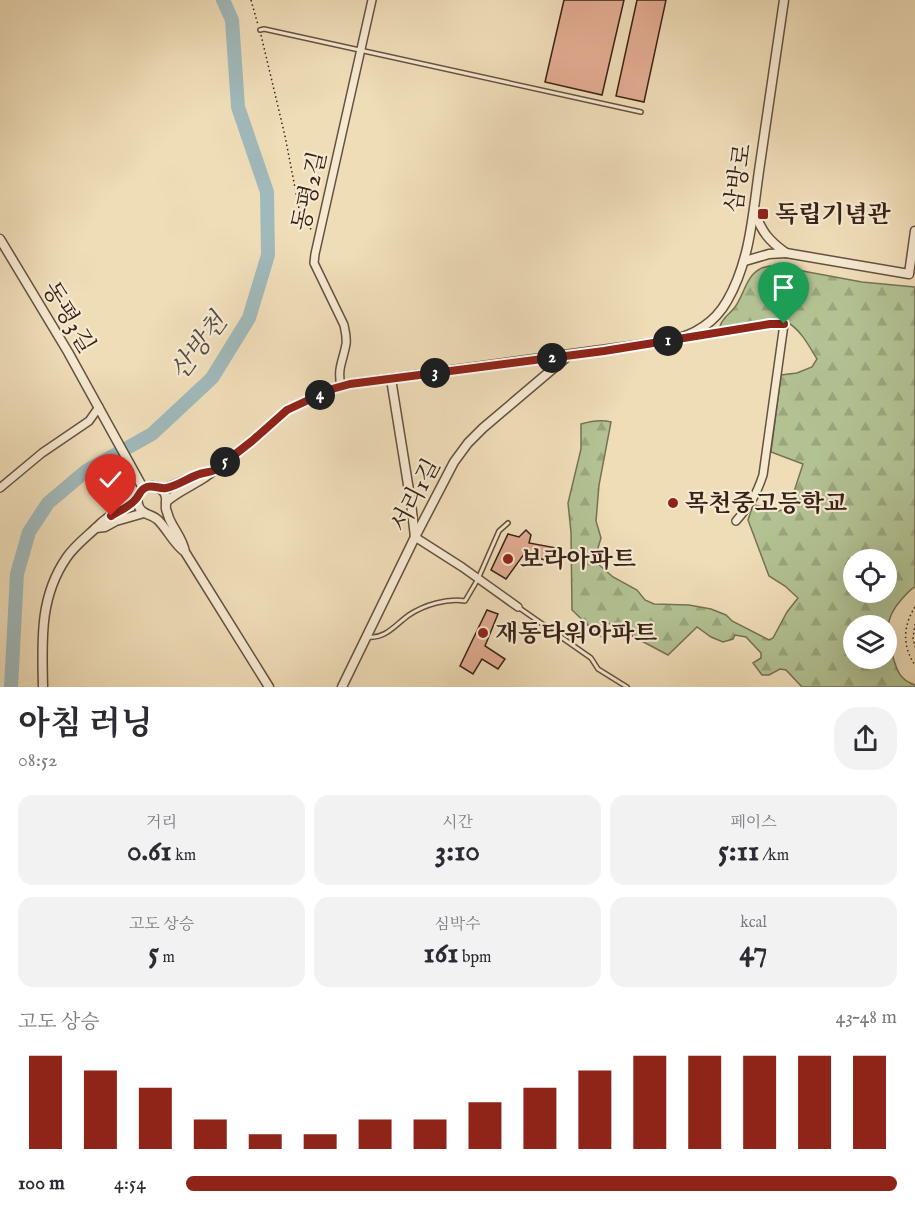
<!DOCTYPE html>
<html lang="ko">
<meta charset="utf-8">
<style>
:root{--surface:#fff;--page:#f2f2f3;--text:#2b2b33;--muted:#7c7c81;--accent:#8f2418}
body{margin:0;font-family:"IM FELL English","Noto Serif KR",serif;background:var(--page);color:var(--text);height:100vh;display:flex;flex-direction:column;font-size:22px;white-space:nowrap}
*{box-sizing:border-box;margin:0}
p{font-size:20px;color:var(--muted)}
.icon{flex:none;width:33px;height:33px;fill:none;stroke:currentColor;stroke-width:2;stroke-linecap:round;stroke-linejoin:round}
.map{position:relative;height:687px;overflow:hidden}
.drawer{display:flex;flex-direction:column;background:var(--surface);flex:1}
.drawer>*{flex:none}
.controls{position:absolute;left:843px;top:549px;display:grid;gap:12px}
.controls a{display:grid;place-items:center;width:54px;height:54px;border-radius:50%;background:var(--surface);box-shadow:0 6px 24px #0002;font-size:30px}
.pin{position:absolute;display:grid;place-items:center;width:51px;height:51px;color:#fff;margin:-62px -26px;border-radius:50% 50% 50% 0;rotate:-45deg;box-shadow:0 0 6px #0007}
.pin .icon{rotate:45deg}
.km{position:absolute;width:30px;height:30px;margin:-15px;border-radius:50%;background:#222;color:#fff;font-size:16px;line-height:30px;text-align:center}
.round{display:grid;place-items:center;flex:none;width:63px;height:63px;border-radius:24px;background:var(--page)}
.headline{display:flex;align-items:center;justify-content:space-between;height:102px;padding:0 18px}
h1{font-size:33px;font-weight:700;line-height:45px}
.metrics{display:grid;grid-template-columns:repeat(3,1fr);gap:9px;height:102px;padding:6px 18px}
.metrics div{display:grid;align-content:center;border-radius:15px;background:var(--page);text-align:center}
.metrics b{font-size:30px;font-weight:700}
.metrics small{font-size:16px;font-weight:400}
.metrics p{font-size:16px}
.chart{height:168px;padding:12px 18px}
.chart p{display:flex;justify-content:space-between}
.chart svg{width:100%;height:108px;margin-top:6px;stroke:var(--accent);stroke-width:6}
ul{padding:0 18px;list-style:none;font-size:20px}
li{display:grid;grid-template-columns:96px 72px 1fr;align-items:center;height:45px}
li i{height:15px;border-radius:8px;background:var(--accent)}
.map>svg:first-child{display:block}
.forest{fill:url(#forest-firs);stroke:#767255;stroke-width:1.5;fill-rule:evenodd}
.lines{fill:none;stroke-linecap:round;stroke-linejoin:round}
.river{stroke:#a0b9ba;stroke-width:14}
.building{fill:#e3ac92;stroke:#392217;stroke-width:1.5}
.service-casing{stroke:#66513f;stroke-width:6}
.minor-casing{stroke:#66513f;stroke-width:10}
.tertiary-casing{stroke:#66513f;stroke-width:11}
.path{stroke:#392217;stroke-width:1.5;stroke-dasharray:1.5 3;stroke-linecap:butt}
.service{stroke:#f5e9d1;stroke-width:3}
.minor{stroke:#f5e9d1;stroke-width:7}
.tertiary{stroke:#f5e9d1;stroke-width:8}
.route-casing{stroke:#fff;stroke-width:12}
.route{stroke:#8f2418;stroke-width:8}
.poi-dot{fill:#8f2418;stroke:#f5e9d1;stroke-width:2}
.labels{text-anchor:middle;stroke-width:4.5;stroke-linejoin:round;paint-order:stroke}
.street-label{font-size:24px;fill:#392217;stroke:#f5e9d1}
.poi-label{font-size:24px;font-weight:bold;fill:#392217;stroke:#f5e9d1;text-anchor:start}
.water-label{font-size:26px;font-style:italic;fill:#584f48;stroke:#f5e9d1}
</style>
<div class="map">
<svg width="915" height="687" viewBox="0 0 915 687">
<defs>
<pattern id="forest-firs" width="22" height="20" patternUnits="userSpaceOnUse" patternTransform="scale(1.5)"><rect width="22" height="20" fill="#b3c293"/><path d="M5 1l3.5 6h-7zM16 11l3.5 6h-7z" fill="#9ba67e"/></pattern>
</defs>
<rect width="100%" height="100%" fill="#efddb8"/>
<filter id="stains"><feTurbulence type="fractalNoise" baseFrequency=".00333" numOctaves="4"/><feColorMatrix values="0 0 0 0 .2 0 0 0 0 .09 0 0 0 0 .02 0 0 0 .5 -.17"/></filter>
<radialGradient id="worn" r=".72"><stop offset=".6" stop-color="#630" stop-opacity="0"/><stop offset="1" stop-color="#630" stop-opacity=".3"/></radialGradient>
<path class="forest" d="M770,266L781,267L862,282L915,287V587C909,590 906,595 901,600C884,619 886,634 893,657C897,671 900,680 915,685V687H802L786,670L780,669L769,675H762L753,663L761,658V653L746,637L735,635L733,639L723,642L711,637L697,627L668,655L606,622L603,638L596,633L572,610L571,532L568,503L581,449V424C591,421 601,419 611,422L599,485L596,521L601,538L598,548L597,563L613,577L637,590L645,600L654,604L689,605L711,609L726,615L732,621L769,640L773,638L787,612L798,598L785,586L769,576L748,520L752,508L755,505L779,511L789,507L803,464L771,452L781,375L797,373L812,367L817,359C809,346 801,330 787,322C775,315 736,326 721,329L720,326C723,317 730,314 735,307C744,295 746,276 760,269C763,267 766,267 770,266ZM854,560H886V592H854ZM854,626H886V658H854Z"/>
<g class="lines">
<path class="river" d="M11,687L17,574L29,532L48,503L86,471L152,434L212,378L249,318L268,255L267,192L238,107L232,20L223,0"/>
</g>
<g class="building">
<path d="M564,0H624L602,95L545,82Z"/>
<path d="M637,0H666L644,102L616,96Z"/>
<path d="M526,530L531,535L529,543L562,549L559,564L524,554L506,579L491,570L508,534L519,537Z"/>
<path d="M487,610L498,614L485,646L505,659L498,669L482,659L473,674L460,666Z"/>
</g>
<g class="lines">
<defs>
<g id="service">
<path d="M260,30L264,29L641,112"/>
<path d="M518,607L591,658L598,669L627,687"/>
<path d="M368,637C386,639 396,624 409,615C424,605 447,598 465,601L478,579L499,531L508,523"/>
</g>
<g id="minor">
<path d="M690,337L770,324H784L763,475C756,496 750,505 736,521"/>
<path d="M341,387C337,367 343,362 346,344C347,337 345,331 344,325L314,263L315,254L372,0"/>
<path d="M0,488L42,453L89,421L99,407"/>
<path d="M415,537L462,567L518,607"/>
</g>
<g id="tertiary">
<path d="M754,212C763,233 768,240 786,253L909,274L915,231"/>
<path d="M0,239L68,352L143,488"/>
<path d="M745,261L769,254L786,253"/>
<path d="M391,379L411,503L415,537"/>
<path d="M160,489C179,487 191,473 209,473"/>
<path d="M166,502C177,492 190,487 202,479C207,476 210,473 215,470L252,441L287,410L332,389L350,384L668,341C692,336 714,324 727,301C751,260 753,210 760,164C768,109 776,55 784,0"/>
<path d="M96,528L105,527L116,521L144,513"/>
<path d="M185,552C173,543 168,530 158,520C152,514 142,515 139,507C132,491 152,479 163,491C169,497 165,503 166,509C167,512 168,515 169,518C174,530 183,539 185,552L269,687"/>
<path d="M43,687C42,641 39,597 67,557C76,544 89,535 100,524C111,513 127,508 138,497"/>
<path d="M342,687L415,537L454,462L468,443L483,428L568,356"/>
</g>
</defs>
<use href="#service" class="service-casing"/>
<use href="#minor" class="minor-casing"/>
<use href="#tertiary" class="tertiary-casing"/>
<g class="path">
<path d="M251,0L258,25"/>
<path d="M261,35L285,136L302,224L313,230"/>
<path d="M915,607C903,626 902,646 915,665"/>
<path d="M915,624L913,638L915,647"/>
</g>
<use href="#service" class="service"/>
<use href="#minor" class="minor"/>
<use href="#tertiary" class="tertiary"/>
</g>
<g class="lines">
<defs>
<path id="route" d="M111,516C119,511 129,507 135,500C140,495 140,489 147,487C154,485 159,489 166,488C177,486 186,479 197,475C203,472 209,473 215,470L252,441L287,410L332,389L350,384L604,351L770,324H784"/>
</defs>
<use href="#route" class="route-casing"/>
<use href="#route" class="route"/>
</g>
<g class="poi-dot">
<rect x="757" y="208" width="12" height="12" rx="3"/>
<circle cx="673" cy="503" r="6"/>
<circle cx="508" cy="559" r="6"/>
<circle cx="483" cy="633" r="6"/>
</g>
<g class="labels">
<g class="street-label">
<text transform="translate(738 178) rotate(-82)" y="8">삼방로</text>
<text transform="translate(309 191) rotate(-77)" y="8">동평2길</text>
<text transform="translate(69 317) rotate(59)" y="8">동평3길</text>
<text transform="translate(415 495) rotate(-62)" y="8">서리1길</text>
</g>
<g class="poi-label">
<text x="775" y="222">독립기념관</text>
<text x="685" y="511">목천중고등학교</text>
<text x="520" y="567">보라아파트</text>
<text x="495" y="641">재동타워아파트</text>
</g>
<g class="water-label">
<text transform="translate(198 346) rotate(-53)" y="9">산방천</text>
</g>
</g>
<rect width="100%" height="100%" filter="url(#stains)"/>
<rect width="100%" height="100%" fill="url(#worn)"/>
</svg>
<div class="controls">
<a><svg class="icon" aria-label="locate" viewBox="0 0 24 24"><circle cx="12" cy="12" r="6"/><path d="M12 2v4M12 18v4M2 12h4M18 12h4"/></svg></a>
<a><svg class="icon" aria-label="layers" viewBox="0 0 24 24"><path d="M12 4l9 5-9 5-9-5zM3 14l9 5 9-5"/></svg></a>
</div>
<div class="pin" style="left:784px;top:324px;background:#1e9e55"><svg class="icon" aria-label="arrive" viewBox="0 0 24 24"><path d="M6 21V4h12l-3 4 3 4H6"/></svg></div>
<div class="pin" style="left:111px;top:516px;background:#d93025"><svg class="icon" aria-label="check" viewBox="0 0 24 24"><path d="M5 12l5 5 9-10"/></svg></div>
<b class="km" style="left:668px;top:341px">1</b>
<b class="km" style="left:552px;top:358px">2</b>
<b class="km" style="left:435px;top:373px">3</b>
<b class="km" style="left:320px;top:395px">4</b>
<b class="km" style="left:225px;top:462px">5</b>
</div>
<section class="drawer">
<div class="headline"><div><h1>아침 러닝</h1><p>08:52</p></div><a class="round"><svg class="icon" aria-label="share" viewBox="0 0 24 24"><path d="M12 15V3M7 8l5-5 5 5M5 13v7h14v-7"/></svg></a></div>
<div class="metrics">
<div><p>거리</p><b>0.61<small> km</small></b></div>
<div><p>시간</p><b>3:10</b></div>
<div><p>페이스</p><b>5:11<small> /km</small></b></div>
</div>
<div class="metrics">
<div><p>고도 상승</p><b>5<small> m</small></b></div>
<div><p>심박수</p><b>161<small> bpm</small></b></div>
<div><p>kcal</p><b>47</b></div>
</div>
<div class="chart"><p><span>고도 상승</span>43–48 m</p>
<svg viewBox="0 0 160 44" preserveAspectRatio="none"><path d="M5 44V6M15 44V12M25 44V19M35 44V32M45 44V38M55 44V38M65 44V32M75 44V32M85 44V25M95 44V19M105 44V12M115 44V6M125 44V6M135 44V6M145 44V6M155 44V6"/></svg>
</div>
<ul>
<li><b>100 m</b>4:54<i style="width:100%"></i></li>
</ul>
</section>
